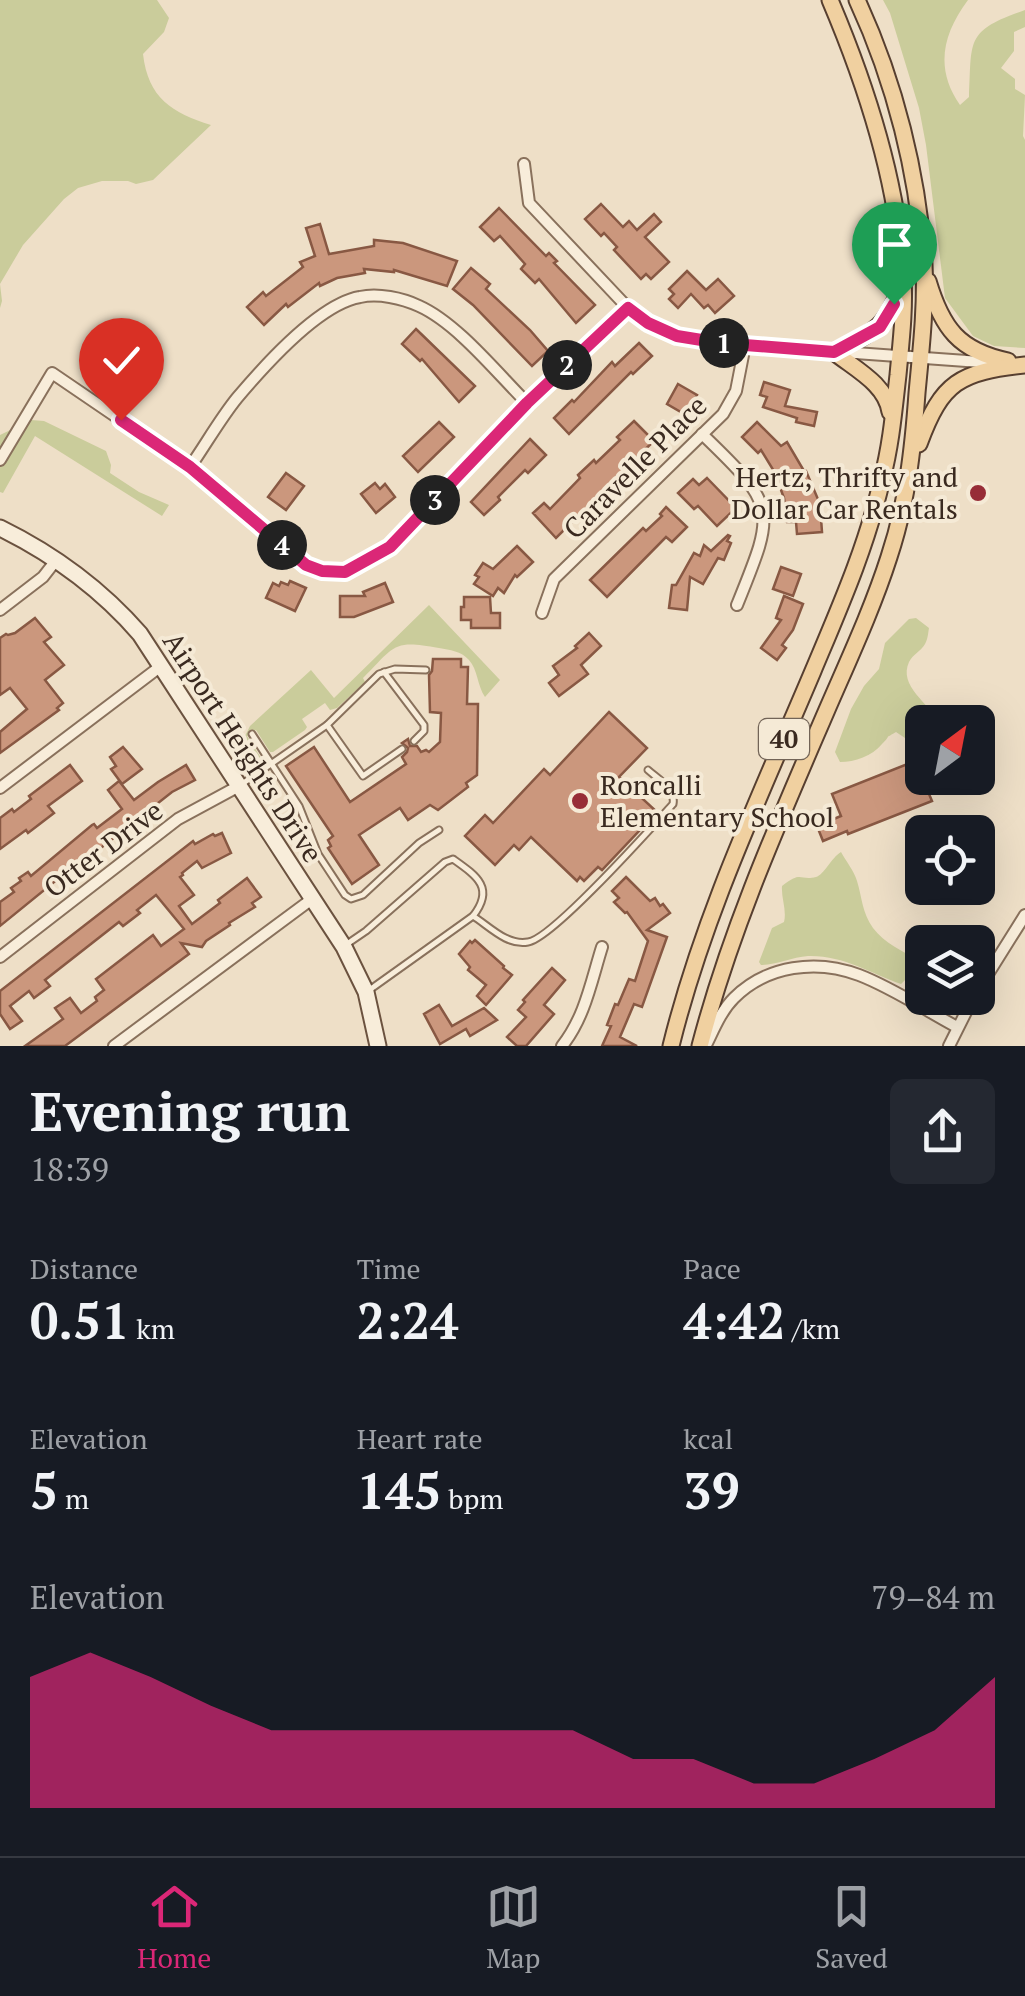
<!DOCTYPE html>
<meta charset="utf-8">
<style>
:root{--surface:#171b24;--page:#242831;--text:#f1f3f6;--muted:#9ea1a6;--line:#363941;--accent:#db2777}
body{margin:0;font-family:"PT Serif",serif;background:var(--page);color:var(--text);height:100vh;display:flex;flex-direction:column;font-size:38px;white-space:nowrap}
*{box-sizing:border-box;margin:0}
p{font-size:32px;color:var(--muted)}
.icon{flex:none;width:55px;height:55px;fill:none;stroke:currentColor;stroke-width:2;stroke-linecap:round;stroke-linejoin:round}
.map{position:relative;height:1046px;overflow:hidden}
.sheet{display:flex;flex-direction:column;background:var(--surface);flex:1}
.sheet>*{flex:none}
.needle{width:65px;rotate:32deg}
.fabs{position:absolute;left:905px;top:705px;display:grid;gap:20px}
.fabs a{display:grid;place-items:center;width:90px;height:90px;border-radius:15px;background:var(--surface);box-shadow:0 10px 40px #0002;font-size:50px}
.pin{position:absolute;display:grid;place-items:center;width:85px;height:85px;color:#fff;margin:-102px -42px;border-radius:50% 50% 50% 0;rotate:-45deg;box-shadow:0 0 10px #0007}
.pin .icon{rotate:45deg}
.km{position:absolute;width:50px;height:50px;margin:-25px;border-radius:50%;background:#222;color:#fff;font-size:28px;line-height:50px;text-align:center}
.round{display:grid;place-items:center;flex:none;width:105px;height:105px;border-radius:15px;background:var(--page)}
.overview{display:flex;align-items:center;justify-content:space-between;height:170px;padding:0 30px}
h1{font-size:55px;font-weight:800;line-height:75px}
.stats{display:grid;grid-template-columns:repeat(3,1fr);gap:15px;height:170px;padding:10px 30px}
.stats div{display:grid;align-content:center}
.stats b{font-size:50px;font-weight:800}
.stats small{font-size:28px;font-weight:400}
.stats p{font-size:28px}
.chart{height:280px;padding:20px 30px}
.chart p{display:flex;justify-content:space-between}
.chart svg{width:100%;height:180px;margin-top:10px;fill:var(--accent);opacity:.7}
.tabs{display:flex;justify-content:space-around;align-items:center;height:140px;border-top:2px solid var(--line);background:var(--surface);font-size:28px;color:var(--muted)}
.tabs a{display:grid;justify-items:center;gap:5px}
.tabs .selected{color:var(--accent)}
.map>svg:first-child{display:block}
.green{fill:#cacc9b}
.building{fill:#cb977d;stroke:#885843;stroke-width:2.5}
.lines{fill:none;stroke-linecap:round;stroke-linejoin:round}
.lane-casing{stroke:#89715c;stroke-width:9}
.street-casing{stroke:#89715c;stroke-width:14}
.secondary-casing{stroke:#6b523f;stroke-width:19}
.primary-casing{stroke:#573f30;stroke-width:19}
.lane{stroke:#f8edda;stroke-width:5}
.street{stroke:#f8edda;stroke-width:10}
.secondary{stroke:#f8edda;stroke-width:15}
.primary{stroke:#f0d0a0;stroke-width:15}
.route-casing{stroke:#fff;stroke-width:20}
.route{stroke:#db2777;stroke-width:12}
.poi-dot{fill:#972d37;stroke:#f5ead6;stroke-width:4}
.labels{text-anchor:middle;stroke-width:8;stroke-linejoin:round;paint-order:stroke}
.shield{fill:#f5ead6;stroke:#726457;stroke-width:2.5}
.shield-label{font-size:25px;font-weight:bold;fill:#3a2a20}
.street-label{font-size:28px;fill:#3a2a20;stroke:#f5ead6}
.poi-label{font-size:28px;fill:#3a2a20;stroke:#f5ead6;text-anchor:end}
</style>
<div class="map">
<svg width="1025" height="1046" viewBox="0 0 1025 1046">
<rect width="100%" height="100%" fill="#eedfc7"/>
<g class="green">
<path d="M0,0H157L169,18L164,32L143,54C148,98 172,113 211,125L153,180L136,184L128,181H102L78,188L64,199L23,245L0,284L2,301L0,308Z"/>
<path d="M883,0H968C942,35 935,69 960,105L969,97C972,39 965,31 1025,10V27L1014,32V51L1001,68L1015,79V89L1025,95L1023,136L1025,140V348L994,346L973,336L945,298L926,145L919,108L890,13Z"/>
<path d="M31,420L44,421L106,451L111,465L110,473L139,492L169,505L162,516L35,436L3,493L0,492V435Z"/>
<path d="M429,605L500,680L485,697C477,685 478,670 469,660C461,651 450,650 439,648C392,639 395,646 363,678L365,682L337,708L330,710L325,703L302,719L307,727L305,730L273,752H270L256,730L247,736L261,758L250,763L242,758L235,748L244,738L250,726L311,670L334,698Z"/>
<path d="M916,618L929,628C928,633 928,639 925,644C921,651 913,654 909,662C898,686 929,704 940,722H922V745L908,740L896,732C881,741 894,732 882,744C872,756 855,762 840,762L835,752L851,709L864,686L879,669L885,643L909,619Z"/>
<path d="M841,852C846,861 854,871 857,881C862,897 862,913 873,928C884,943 904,952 920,961L922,966L919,975L911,974L901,984C870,973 843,955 808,956C792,957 777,965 761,965L759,962L772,928L784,922C787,910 781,898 782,886C802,870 799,881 816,877C824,875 831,858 841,852Z"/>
</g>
<g class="building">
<path d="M601,204L623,227L629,221L637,230L654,214L661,222L645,237L669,262L651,279L646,274L641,279L614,250L617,247L604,233L601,236L585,219Z"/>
<path d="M499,208L546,256L549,253L557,261L554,263L595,305L576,323L539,279L535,283L521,269L525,264L500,236L494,241L480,227Z"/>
<path d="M320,224L329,254L374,246V240L403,243L457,261L447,286L394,270V272L364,269L365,273L337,278L320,286L319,283L288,307L286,304L264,325L247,307L263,292L266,296L303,267L300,262L315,256L306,228Z"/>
<path d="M471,268L490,284L486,289L530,330L548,351L532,366L473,305L453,289Z"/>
<path d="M687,271L706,290L718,279L734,296L715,313L708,305L704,308L691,294L678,308L669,299L674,294L669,289Z"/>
<path d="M416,329L475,386L459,402L422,359L420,361L402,344Z"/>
<path d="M639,343L652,356L633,374L631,372L569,434L554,418L572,400L574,402L612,362L615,366Z"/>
<path d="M764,382L790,390L785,406L817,412L814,426L796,422L797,418L763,407L767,397L760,395Z"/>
<path d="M678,384L697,395L686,415L667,404Z"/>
<path d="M634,421L654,441L613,480L615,483L580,519L578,516L556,538L533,513L544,503L550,509L580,478L578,475L594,460L596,463L620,440L617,437Z"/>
<path d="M439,422L454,437L418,472L403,456Z"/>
<path d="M757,422L781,446L787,442L804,471H806L820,504L822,532L797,534L796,522H787L784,498L778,482L780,481L761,450L758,453L742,437Z"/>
<path d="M530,439L546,455L528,473L525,470L498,497L500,500L484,515L471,502Z"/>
<path d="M286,473L304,486L286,510L268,497Z"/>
<path d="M707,478L736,508L717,526L698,506L694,509L678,493L693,479L699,485Z"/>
<path d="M375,483L380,489L385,484L395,497L376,513L361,494Z"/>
<path d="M666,507L687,527L672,542L666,537L607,597L590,580L643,528L646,531L662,516L660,514Z"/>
<path d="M728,535L730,536L727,541L731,543L724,560L718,558L703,584L690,577L687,610L669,608L672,585H676L694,553L700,556L704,545L711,551Z"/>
<path d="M517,546L533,562L517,577L515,575L504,593L498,588L493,596L474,584L479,577L475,575L483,563L493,569Z"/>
<path d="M781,567L801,574L793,596L773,589Z"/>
<path d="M290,581L306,588L295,611L266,598L273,583L279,586L281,582L288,585Z"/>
<path d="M385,583L393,602L354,617H340V596H365L363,592Z"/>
<path d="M784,596L803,604L793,630L782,645L786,648L777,660L761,648L781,620L776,618Z"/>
<path d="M464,597H490L491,613H500V628H471V620H461V607H464Z"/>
<path d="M35,618L51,637L44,642L64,665L45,680L63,703L57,708L59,710L0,753V732L27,709L10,688L0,695V638L6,634L8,635L15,633Z"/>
<path d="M589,633L601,646L581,665L588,674L559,696L549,683L559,675L553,666L577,648L575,646Z"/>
<path d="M433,659H461V667H468L467,704H478L477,775L466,783L468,787L438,810L430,805L408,820L400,808L359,835L379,865L352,884L328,848L331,846L328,840L333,836L286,766L314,747L350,802L406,764L402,757L407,752L408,748L402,743L408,739L410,746H417L421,752L426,750L429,752L440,742L441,713L430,712L429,675L432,671Z"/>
<path d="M609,712L647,748L619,777L657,812L602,870L598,867L584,881L580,877L577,881L531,837L519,850L514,845L495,865L465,836L485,815L493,823L544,769L550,775Z"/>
<path d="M123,747L142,769L122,784L111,769L116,766L110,757Z"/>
<path d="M915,761L932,801L848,834L847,831L823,841L817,826L841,816L832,794Z"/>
<path d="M70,765L82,781L48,806L54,813L28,833L26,830L0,849V818L12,809L14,812L31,799L29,796Z"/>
<path d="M186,765L195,780L172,792L115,837L98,850L91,852L0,926V902L14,892L11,888L21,881L19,878L28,872L31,876L92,825L94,824L97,828L122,809L108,790L119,781L134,800L158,782Z"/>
<path d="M222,833L231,853L202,868L197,861L182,873L183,875L180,877L194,895L179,906L192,924L220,903L218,900L247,878L261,897L252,903L255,907L229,923L230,925L206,941L202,947L181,943L189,954L65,1046H25L63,1019L55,1008L70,998L81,1013L97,1001L95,997L104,990L96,979L153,935L161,946L184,929L156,895L137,910L140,913L123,926L119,922L45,980L50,986L34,998L29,991L10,1006L22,1021L10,1029L0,1014V991L193,841L195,844L213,834L215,836Z"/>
<path d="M626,877L650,901L655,898L660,906L663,904L670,913L647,930L667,937L642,1007L634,1004L620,1037L637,1046H602L611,1026L607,1025L615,1004L618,1005L629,979L635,981L648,941L627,912L625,913L614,902L619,898L612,891Z"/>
<path d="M475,940L504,966L503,968L512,975L486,1005L477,996L486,985L468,970L470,967L459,954L470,941L472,943Z"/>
<path d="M552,968L565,980L544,1005L554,1014L526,1046H517L507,1037L526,1017L518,1010L525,1002L523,1000Z"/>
<path d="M439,1005L452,1026L484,1008L497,1020L470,1036L466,1029L440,1044L424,1014Z"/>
</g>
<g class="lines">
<defs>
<g id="lane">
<path d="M384,672L424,725V731L414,741"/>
<path d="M327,725L363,776L402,749"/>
<path d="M252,734L299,806L318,854L345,895L351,899L363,895L419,843L439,830"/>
<path d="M242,784L327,725L379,674L395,669L426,670"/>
<path d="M473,916C489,926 507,946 528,942C552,939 651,828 673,804C676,789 658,779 648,770"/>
<path d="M347,944L366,931L445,862L453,859C477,876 495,888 473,916L368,991"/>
</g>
<g id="street">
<path d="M524,164L529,203L628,308L648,323L677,336L745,345L994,363"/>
<path d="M702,434C778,507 776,509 737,605"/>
<path d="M0,460L52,373L190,467L305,565L322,571L345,572L389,547L527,403L628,308"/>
<path d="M190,467C206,444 220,419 237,398C264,366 319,304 360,297C378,293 402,298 419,306C457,323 497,373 527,403"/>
<path d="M0,610L43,577L57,559"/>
<path d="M542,613L554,579L723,414L736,391L745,345"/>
<path d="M0,788L161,666"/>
<path d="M0,957L178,819L239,786"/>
<path d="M978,990L1025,915"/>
<path d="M706,1045C714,1029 721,1011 734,998C767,965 817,959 859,975C893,988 925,1010 957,1027"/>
<path d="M114,1046L312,899"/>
<path d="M562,1046C585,1017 591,982 602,947"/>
<path d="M949,1046L973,998"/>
</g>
<path id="secondary" d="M0,528C55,555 100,588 140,634L344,947L366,992L378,1046"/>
<g id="primary">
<path d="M928,281C942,328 959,351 1008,361"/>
<path d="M890,412C886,384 855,369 834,352C874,331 883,331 901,287"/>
<path d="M919,444C942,381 960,372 1025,365"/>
<path d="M671,1046C703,916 761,794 813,671C839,609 867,546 882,479C891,445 894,410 898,375C901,342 905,310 903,277C898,182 867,87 830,0"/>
<path d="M700,1046C730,931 779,821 826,712C848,661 872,610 889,557C907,503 913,449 917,393C921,350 926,307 924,264C918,174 895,82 857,0"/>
</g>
</defs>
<use href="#lane" class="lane-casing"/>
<use href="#street" class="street-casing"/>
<use href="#secondary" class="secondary-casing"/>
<use href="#primary" class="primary-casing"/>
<use href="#lane" class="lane"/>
<use href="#street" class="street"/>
<use href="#secondary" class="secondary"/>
<use href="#primary" class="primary"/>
</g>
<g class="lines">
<defs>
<path id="route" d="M121,420L190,467L306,565L322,571L345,572L390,547L527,403L628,308L648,323L677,336L720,343L834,352L880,327L894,304"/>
</defs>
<use href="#route" class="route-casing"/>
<use href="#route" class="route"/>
</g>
<g class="poi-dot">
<circle cx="978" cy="493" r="10"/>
<circle cx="580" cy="801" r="10"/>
</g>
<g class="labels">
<rect class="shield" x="759" y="719" width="50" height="40" rx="8"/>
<g class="shield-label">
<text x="784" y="748">40</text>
</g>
<g class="street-label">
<text transform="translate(635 467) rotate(-45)" y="10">Caravelle Place</text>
<text transform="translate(243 747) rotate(57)" y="10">Airport Heights Drive</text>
<text transform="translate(103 849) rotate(-37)" y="10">Otter Drive</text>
</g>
<g class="poi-label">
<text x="958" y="487">Hertz, Thrifty and<tspan x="958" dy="32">Dollar Car Rentals</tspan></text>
<text x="600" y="795" text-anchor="start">Roncalli<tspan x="600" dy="32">Elementary School</tspan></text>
</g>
</g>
</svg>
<div class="fabs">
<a><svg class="needle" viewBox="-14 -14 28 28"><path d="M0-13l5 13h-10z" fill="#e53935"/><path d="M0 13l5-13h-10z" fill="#9ea1a6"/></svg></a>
<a><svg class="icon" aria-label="locate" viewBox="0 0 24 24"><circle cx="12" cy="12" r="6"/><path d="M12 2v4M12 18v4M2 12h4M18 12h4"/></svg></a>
<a><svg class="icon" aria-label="layers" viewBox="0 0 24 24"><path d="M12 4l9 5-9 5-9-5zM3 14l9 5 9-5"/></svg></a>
</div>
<div class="pin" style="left:894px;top:304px;background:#1e9e55"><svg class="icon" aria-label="arrive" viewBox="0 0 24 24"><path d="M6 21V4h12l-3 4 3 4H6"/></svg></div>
<div class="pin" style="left:121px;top:420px;background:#d93025"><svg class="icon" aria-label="check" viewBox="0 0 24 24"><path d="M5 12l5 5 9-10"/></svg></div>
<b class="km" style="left:724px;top:343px">1</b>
<b class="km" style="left:567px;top:365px">2</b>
<b class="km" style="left:435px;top:500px">3</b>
<b class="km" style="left:282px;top:545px">4</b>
</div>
<section class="sheet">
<div class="overview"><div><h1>Evening run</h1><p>18:39</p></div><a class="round"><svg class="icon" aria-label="share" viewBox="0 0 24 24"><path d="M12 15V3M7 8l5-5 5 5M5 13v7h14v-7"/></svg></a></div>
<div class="stats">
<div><p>Distance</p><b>0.51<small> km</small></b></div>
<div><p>Time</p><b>2:24</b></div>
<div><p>Pace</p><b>4:42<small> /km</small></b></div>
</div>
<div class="stats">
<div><p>Elevation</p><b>5<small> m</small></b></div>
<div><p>Heart rate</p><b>145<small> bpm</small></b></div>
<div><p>kcal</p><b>39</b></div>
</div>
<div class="chart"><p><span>Elevation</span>79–84 m</p>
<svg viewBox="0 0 160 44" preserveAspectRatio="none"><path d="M0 44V12L10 6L20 12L30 19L40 25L50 25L60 25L70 25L80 25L90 25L100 32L110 32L120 38L130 38L140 32L150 25L160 12V44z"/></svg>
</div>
</section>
<nav class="tabs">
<a class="selected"><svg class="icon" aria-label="home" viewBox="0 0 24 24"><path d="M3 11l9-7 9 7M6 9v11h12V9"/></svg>Home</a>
<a><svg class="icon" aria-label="map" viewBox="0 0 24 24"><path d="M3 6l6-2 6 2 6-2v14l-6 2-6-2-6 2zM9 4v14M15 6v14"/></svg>Map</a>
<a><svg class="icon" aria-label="saved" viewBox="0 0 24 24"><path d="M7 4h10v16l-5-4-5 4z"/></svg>Saved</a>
</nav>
